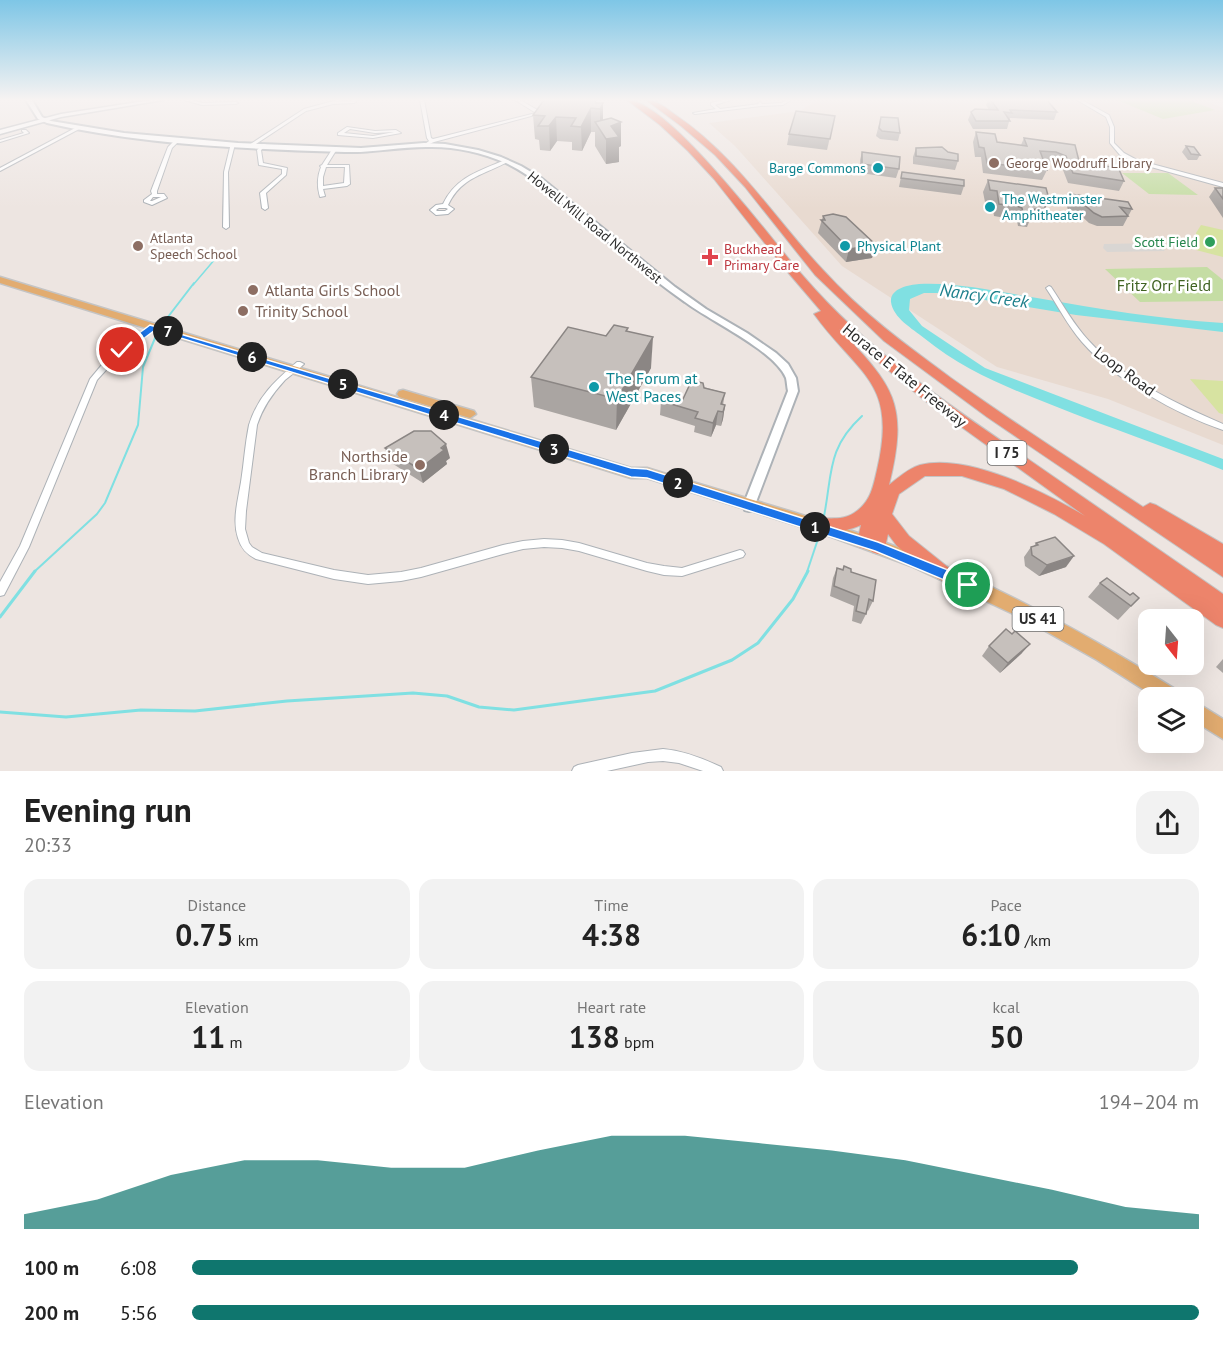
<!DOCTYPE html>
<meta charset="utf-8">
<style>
:root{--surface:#fff;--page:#f2f2f2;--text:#222;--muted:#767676;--accent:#0f766e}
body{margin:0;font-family:"PT Sans",sans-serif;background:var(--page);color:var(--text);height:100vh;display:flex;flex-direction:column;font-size:22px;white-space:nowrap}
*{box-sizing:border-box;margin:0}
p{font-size:20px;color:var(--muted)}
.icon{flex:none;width:33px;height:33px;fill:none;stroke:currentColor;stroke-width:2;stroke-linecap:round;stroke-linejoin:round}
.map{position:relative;height:771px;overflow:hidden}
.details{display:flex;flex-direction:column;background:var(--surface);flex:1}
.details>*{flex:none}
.needle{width:39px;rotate:163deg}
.tools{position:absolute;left:1138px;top:609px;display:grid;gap:12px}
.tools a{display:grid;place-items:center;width:66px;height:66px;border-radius:12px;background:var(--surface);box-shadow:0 6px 24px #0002;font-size:30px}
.pin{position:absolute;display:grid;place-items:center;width:51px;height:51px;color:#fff;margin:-26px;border:3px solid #fff;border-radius:50%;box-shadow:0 2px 6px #0007}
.km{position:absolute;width:30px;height:30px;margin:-15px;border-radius:50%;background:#222;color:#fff;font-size:16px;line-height:30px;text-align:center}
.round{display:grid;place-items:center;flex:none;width:63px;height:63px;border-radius:18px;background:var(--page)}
.head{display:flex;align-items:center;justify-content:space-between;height:102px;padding:0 24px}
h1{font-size:33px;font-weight:700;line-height:45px}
.figures{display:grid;grid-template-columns:repeat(3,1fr);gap:9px;height:102px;padding:6px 24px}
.figures div{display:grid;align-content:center;border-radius:15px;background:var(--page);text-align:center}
.figures b{font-size:30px;font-weight:700}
.figures small{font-size:16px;font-weight:400}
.figures p{font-size:16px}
.chart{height:168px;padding:12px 24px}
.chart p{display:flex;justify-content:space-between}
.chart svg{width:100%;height:108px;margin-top:6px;fill:var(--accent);opacity:.7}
ul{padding:0 24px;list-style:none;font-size:20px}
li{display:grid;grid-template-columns:96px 72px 1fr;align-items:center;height:45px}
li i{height:15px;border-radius:8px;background:var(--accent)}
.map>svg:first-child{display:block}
.education{fill:#e8dad0}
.green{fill:#c5dda4}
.pitch{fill:#d7e3a1}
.plaza{fill:#d9d6d3}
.water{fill:#80e0e2}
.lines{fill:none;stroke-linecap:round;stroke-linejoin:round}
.stream-far2{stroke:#80e0e2;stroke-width:1.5}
.stream-far1{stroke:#80e0e2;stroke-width:2}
.stream{stroke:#80e0e2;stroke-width:3}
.minor-casing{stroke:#adb2b7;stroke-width:2}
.tertiary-casing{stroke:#adb2b7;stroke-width:3}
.secondary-casing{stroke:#adb2b7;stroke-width:4}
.primary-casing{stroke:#c4c4c4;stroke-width:3}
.motorway-casing{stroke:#c4c4c4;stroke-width:2}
.minor{fill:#fff;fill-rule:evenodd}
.tertiary{fill:#fff;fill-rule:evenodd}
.secondary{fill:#fff;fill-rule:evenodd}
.primary{fill:#e2ac70;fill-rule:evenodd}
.motorway{fill:#ed846b;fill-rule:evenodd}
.wall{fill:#aaa5a2}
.shaded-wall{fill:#8b8684}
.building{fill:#c6c0bc;stroke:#8b8684;stroke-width:1.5}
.route{fill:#1a73e8;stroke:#fff;stroke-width:1.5}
.education-dot{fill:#8d6e63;stroke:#fff;stroke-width:2}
.culture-dot{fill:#0f9aa8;stroke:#fff;stroke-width:2}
.leisure-dot{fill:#2e9e5b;stroke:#fff;stroke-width:2}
.health-dot{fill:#e0444e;stroke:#fff;stroke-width:2}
.labels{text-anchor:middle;stroke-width:5;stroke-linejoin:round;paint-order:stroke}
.far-education-label{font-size:14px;fill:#785e54;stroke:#fff;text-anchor:start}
.far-culture-label{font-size:14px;fill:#0d838f;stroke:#fff;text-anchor:start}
.far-street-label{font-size:14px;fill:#2d2d2d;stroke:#fff}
.far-leisure-label{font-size:14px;fill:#27864d;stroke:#fff;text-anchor:end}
.far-health-label{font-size:14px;fill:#be3a42;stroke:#fff;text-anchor:start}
.shield{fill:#fff;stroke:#6c6c6c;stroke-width:1.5}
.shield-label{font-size:15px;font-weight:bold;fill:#2d2d2d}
.park-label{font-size:16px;fill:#406323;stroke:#fff}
.education-label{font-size:16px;fill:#785e54;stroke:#fff;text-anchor:start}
.street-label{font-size:16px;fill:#2d2d2d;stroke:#fff}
.culture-label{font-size:16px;fill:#0d838f;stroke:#fff;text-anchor:start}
.water-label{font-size:18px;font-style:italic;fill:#1c7f8b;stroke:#fff}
</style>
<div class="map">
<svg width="1223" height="771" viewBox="0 0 1223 771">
<rect width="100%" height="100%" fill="#ede5e1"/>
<path class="education" d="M817,100H1204L1223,108V445L1108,399L997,367L842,266L735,146L709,123L800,111Z"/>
<g class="green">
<path d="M1117,100H1189L1215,110L1163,119Z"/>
<path d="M1122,173H1168L1198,195L1149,194Z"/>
<path d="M1207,267L1223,280V301L1140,302L1105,269Z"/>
</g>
<g class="pitch">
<path d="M1201,225L1223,230V257L1196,250V233Z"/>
<path d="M1190,379L1223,381V414L1219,413Z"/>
</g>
<path class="plaza" d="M1156,243L1165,251L1107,252L1103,248L1104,244Z"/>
<path class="water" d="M919,284C957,282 999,292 1037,298C1099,309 1160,319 1223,323V332L1076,315L943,293H924L910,299L909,310L922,326L985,368L1223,459V470C1167,447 1109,428 1052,405C1006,387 963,370 924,338C913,329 893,318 891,302C890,288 909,285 919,284Z"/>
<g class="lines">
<path class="stream-far2" d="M193,285L221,252"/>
<g class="stream-far1">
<path d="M161,326L194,283"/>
<path d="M823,521C833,476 825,450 862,416"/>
<path d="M34,572L97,514L105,503L138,425L143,367L158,331"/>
<path d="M807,572L820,533"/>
</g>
<g class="stream">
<path d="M0,617L35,571"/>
<path d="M0,712L66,717L141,710L195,711L287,701L413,693L447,696L479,707L514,710L655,691L732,660L758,643L793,599L808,571"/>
</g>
<defs>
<g id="minor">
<path d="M184,100H192L202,103L236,102L238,103L236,104L202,105Z"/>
<path d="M337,100H344L341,101L355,100L356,102L354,103L333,104L306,111L253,146L249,145L304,109Z"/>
<path d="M420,100H424L431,138L433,139L536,113L515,100H520L541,112L544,111L546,112L434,142L427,145L425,144L429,141L427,138Z"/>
<path d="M723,100H731L715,105L720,109L759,104L758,103L760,102L762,104L782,103L786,100H791L783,105L761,106L695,114L693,113L716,109L711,105V103Z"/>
<path d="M1077,100H1082L1109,115L1114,127V143L1124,153L1137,160L1223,183V187L1133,162L1120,155L1110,143V127L1106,117Z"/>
<path d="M77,127L81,128L0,171V168Z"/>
<path d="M347,127L375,131L396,130L401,133L373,138L338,135V133ZM350,129L375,133L394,132L373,136L344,133Z"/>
<path d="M22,130H26L29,133L0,142V140L24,133L22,131Z"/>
<path d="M175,140L179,141L172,148L157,191V194H164L167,198L152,205L144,202V200L152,194L151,191L168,147ZM153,197H161L152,201H150Z"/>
<path d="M231,143L235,144L228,172L229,227L226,229L223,227L224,172Z"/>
<path d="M263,144L267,145L261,150L263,163L287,168L286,175L266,193L268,208L265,210L262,208L260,193L282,174V169L259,165L257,150Z"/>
<path d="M333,148L337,149L327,165H349L350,184L347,186L323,189L325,196L320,197C317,187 317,177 321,167L320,166L322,165ZM326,167H345L344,183L323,186V177Z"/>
<path d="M505,160L509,161C485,175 462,176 448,205L454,209L448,214L436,215L430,210L436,205L443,204C456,177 479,171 505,160ZM439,208H446L448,209L445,211H437L436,210Z"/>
<path d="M1049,286L1051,287C1063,305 1074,325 1089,341C1125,380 1175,403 1223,424V430C1176,414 1115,380 1082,342C1068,326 1058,306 1046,288Z"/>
<path d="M160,320L163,322L162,323L116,359L97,380L29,547L4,595L0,596V582L20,546L90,379L110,355Z"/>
<path d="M297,362H300L304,364C298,370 291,375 285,380C272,394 263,407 257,425L246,511L245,529L249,543L252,547L262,553L334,570L368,575L401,572L421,568L503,545L523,541L544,539L562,540L579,543L647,563L664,566L682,568L740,550L743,551L745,554L743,557L682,576L664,575L647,571L579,551L562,548L544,547L523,549L503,554L421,577L401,581L368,584L334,579L256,559C246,554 241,548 238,538C232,520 238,500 241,482C244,463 245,444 249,425C258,396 275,381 297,362Z"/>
<path d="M663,749C684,751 702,758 721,767L723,771H703L679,763L663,761L648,762L607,771H572L574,767L578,765L632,753Z"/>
</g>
<path id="tertiary" d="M151,100H163L61,117L0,134V130L61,114Z"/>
<path id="secondary" d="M26,100H32L42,117L51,121L124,133L238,143L361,148L424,143L445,144L478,150L501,157L521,166L541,178L675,287L706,309L747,333L776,353L788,364L796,378L798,391L753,510L749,511L745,510L743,506L788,391C787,387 787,382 786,378C774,350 710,321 685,302C649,277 616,248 582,220C558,199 535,177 506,163C481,152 453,146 426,147C399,147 372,153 345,152C245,149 145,145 47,123L38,119Z"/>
<g id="primary">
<path d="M0,277L631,468H647C739,497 833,521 923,557C1013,593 1098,641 1180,692L1183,698H1157L1097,660L1024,619L911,566L821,533L647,478H631L0,283Z"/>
<path d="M403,390L474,411L476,414L470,418L399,397L397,394L399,391Z"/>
<path d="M1194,701L1223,719V739L1194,721Z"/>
</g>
<g id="motorway">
<path d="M627,100C669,100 773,242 804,277C867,350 946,403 1025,457C1091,503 1157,548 1223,594V628L1216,625L1104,544L1054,514L1004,489L962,476H925L899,494L892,514L909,536L949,568L952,573L949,578L943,581L937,578L897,546L888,534L884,552L878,554L872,552L870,547L865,549L859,547L857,542L861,525C845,532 822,536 804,530L802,525L804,520C820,515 839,523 854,513C870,503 873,488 877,470C898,381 859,376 814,314L821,311L786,270L714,179L688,151L660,125ZM839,329L924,400L1085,516C1044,492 968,453 920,465C909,468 898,478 889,485C909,404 894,386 839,329Z"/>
<path d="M646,100C658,100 667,109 677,116C737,157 774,218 823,270C861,312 906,345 951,378C1014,423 1079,465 1143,507L1150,503L1156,505L1223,544V577L987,417L884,341L815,275L745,187L715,155L681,126Z"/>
</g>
</defs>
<use href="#minor" class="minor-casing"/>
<use href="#tertiary" class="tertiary-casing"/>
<use href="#secondary" class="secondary-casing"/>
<use href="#primary" class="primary-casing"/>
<use href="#motorway" class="motorway-casing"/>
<use href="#minor" class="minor"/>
<use href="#tertiary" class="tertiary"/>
<use href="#secondary" class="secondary"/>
<use href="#primary" class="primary"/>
<use href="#motorway" class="motorway"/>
</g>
<g class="wall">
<path d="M988,100H1047L1057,112L1054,120L1010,118L1007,129H973L968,120L971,112L989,110L986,105Z"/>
<path d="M596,103H603V120L621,122V146L619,147V162L606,164L595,146V132H591L582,151L572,150V142L557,141L550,151L540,150L539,140L535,139L533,115Z"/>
<path d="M835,116L827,150L787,145L789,134Z"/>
<path d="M881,117L900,133L898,141L880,139L876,136Z"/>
<path d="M976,132L997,142L1021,145L1024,138L1075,145L1080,165L1124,181L1119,191L1068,183L1061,165L1052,162L1044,161L1047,170L1042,180L983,173L981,157H975L973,142Z"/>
<path d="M1186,146L1200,155L1197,160H1188L1182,152Z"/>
<path d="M916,148L958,161L955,170L913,164V157Z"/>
<path d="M862,152L899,169L896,178L860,173V160Z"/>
<path d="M902,172L964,186L961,195L899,187Z"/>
<path d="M988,180L1049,199L1045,208L1046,210L1040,222H1029L1027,227L1018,226L1017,221L1011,219L994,216L992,203L985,202L983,192Z"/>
<path d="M1215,188H1223V218L1209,197Z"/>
<path d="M1070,194L1132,209L1123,226H1097L1089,223L1076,211L1068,210L1066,203Z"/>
<path d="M823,216L876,245L872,258L846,262L818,233Z"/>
<path d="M628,331L651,368L616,430L534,407L531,377L606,336Z"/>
<path d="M693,384L725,393L723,405H725L723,419L721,426L716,425L711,437L694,432L695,426L660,415L661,401L683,399Z"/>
<path d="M385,448L450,458L446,461L447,464L423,483L390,462Z"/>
<path d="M1036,543L1066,567L1039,576L1025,566L1024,557L1031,547L1034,546Z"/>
<path d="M844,566L851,572L873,601L868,611L867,610L866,614L861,624L852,621L854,606L830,596L833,578L837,568L843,569Z"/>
<path d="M1100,583L1137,600L1118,620L1088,597Z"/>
<path d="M989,646L1022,653L1000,673L982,656Z"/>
<path d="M1223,659V673L1216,667Z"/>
</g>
<g class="shaded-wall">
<path d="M603,103V127L600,130V109Z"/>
<path d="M591,108V132L582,151L581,127Z"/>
<path d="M556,117L557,141L550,151L549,126Z"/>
<path d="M621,122V146L619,147V162L606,164V139L611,126Z"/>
<path d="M876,245L872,258L846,262L849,249Z"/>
<path d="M653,337L651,368L616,430L617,399Z"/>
<path d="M725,405L723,419L721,426L723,412Z"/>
<path d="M718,411L716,425L711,437L713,423Z"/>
<path d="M446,444L450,458L446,461L447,464L423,483L419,469Z"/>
<path d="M1074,556L1066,567L1039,576L1047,565Z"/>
<path d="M1030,644L1022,653L1000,673L1008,663Z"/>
</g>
<g class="building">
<path d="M544,100H594L596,103H603L600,109L591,108L581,127L571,126L576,118L556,117L549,126H538L545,116L533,115Z"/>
<path d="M991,100H1047L1057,112L1010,110L1012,113L1004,112L1010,121H976L971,112L975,109L998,110Z"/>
<path d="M796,111L835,116L830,139L789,134Z"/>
<path d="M881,117L898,118L900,133L882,131L879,128Z"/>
<path d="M611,118L621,122L611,126L619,137L606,139L595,122Z"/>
<path d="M976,132L995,134L997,142L1027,146L1024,138L1075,145L1080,165L1118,167L1124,181L1073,173L1066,156L1056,152L1040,151L1047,170L987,163L984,148L979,147Z"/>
<path d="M1186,146L1194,147L1200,155L1191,154Z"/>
<path d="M942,147L948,152L958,154V161L916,156V148Z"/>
<path d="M862,152L900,157L899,169L862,164Z"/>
<path d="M902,172L964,180V186L901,178Z"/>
<path d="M988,180L1046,188L1049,199L1042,198L1046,210L1031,209L1033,214L1023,213L1022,208L1017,206L999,204L997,191L990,190Z"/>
<path d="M1215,188H1223V199Z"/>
<path d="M1070,194L1128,202L1132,209L1120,207L1128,216L1102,217L1094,213L1081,202L1073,201Z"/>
<path d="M833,214L846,217L876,245L849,249L821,220H825L823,216Z"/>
<path d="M614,325L628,328L626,331L653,337L617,399L531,377L568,327L606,336Z"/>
<path d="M695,381L703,383L704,388L725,393L722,401L721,404L725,405L723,412L718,411L713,423L695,418L698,412L661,401L664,395L683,399L690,384H693Z"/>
<path d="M414,431H431L446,444L441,448L444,450L419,469L385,448Z"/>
<path d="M1055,537L1074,556L1047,565L1032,555L1031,547L1038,545L1036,543Z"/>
<path d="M844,566L851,569V572L876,580L873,601L869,599L866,614L856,611L859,596L834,586L837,568L843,570Z"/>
<path d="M1107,578L1130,595L1133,593L1139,598L1131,606L1100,583Z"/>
<path d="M1006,629L1012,634L1015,631L1030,644L1008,663L989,646Z"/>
</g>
<linearGradient id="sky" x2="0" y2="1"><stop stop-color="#7ec6e6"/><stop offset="0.48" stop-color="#f7f3f2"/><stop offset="1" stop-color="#f7f3f2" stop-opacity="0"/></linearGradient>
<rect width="1223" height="208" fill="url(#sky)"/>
<path class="route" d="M150,325L631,468L647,469L878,542L973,580L975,585L968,590L875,551L647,478L631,477L155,330L126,352H119V348Z"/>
<g class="education-dot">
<circle cx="994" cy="163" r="6"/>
<circle cx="138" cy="246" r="6"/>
<circle cx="253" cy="290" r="6"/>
<circle cx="243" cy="311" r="6"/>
<circle cx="420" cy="465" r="6"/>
</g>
<g class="culture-dot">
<circle cx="878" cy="168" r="6"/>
<circle cx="990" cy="207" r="6"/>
<circle cx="845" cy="246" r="6"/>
<circle cx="594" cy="387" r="6"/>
</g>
<circle class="leisure-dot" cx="1210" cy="242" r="6"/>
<path class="health-dot" d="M707 248h6v6h6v6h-6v6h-6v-6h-6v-6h6z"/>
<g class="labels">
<g class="far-education-label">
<text x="1006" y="168">George Woodruff Library</text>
<text x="150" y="243">Atlanta<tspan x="150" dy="16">Speech School</tspan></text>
</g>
<g class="far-culture-label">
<text x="866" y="173" text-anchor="end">Barge Commons</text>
<text x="1002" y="204">The Westminster<tspan x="1002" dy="16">Amphitheater</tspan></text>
<text x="857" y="251">Physical Plant</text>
</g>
<g class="far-street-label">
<text transform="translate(595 227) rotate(39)" y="5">Howell Mill Road Northwest</text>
</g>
<g class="far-leisure-label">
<text x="1198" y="247">Scott Field</text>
</g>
<g class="far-health-label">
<text x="724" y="254">Buckhead<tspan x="724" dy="16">Primary Care</tspan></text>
</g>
<g class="shield">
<rect x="987.5" y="441" width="39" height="24" rx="4.5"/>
<rect x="1012.5" y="607" width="51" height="24" rx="4.5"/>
</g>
<g class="shield-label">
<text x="1007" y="458">I 75</text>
<text x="1038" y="624">US 41</text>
</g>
<g class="park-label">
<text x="1164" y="291">Fritz Orr Field</text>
</g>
<g class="education-label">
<text x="265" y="296">Atlanta Girls School</text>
<text x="255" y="317">Trinity School</text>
<text x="408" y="462" text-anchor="end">Northside<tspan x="408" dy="18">Branch Library</tspan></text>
</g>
<g class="street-label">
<text transform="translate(1125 371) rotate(36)" y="6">Loop Road</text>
<text transform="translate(905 375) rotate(39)" y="6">Horace E Tate Freeway</text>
</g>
<g class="culture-label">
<text x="606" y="384">The Forum at<tspan x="606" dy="18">West Paces</tspan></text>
</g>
<g class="water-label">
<text transform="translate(984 296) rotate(8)" y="6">Nancy Creek</text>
</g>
</g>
</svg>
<div class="tools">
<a><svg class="needle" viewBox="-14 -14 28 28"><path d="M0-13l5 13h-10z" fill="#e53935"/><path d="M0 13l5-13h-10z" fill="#767676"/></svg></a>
<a><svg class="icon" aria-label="layers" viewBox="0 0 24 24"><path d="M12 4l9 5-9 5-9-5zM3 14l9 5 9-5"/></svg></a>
</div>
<div class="pin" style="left:968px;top:585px;background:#1e9e55"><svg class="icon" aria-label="arrive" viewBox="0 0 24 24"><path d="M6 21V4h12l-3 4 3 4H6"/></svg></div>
<div class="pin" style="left:122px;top:350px;background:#d93025"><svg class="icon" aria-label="check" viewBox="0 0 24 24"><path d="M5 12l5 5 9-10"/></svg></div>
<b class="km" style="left:815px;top:527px">1</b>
<b class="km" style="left:678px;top:483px">2</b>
<b class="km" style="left:554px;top:449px">3</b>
<b class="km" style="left:444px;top:415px">4</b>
<b class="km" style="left:343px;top:384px">5</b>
<b class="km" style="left:252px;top:357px">6</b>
<b class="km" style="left:168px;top:331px">7</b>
</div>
<section class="details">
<div class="head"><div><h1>Evening run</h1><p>20:33</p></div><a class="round"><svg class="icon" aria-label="share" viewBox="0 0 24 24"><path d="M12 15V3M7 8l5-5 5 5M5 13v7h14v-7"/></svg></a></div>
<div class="figures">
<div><p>Distance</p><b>0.75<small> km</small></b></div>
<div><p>Time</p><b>4:38</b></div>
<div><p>Pace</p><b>6:10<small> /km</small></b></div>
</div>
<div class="figures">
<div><p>Elevation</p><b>11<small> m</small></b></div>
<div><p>Heart rate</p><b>138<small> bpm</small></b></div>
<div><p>kcal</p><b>50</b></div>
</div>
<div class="chart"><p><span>Elevation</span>194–204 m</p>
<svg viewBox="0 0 160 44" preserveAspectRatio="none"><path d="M0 44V38L10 32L20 22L30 16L40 16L50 19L60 19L70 12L80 6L90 6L100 9L110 12L120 16L130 22L140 28L150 35L160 38V44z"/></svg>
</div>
<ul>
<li><b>100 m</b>6:08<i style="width:88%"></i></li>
<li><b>200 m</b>5:56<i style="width:100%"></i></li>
</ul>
</section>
